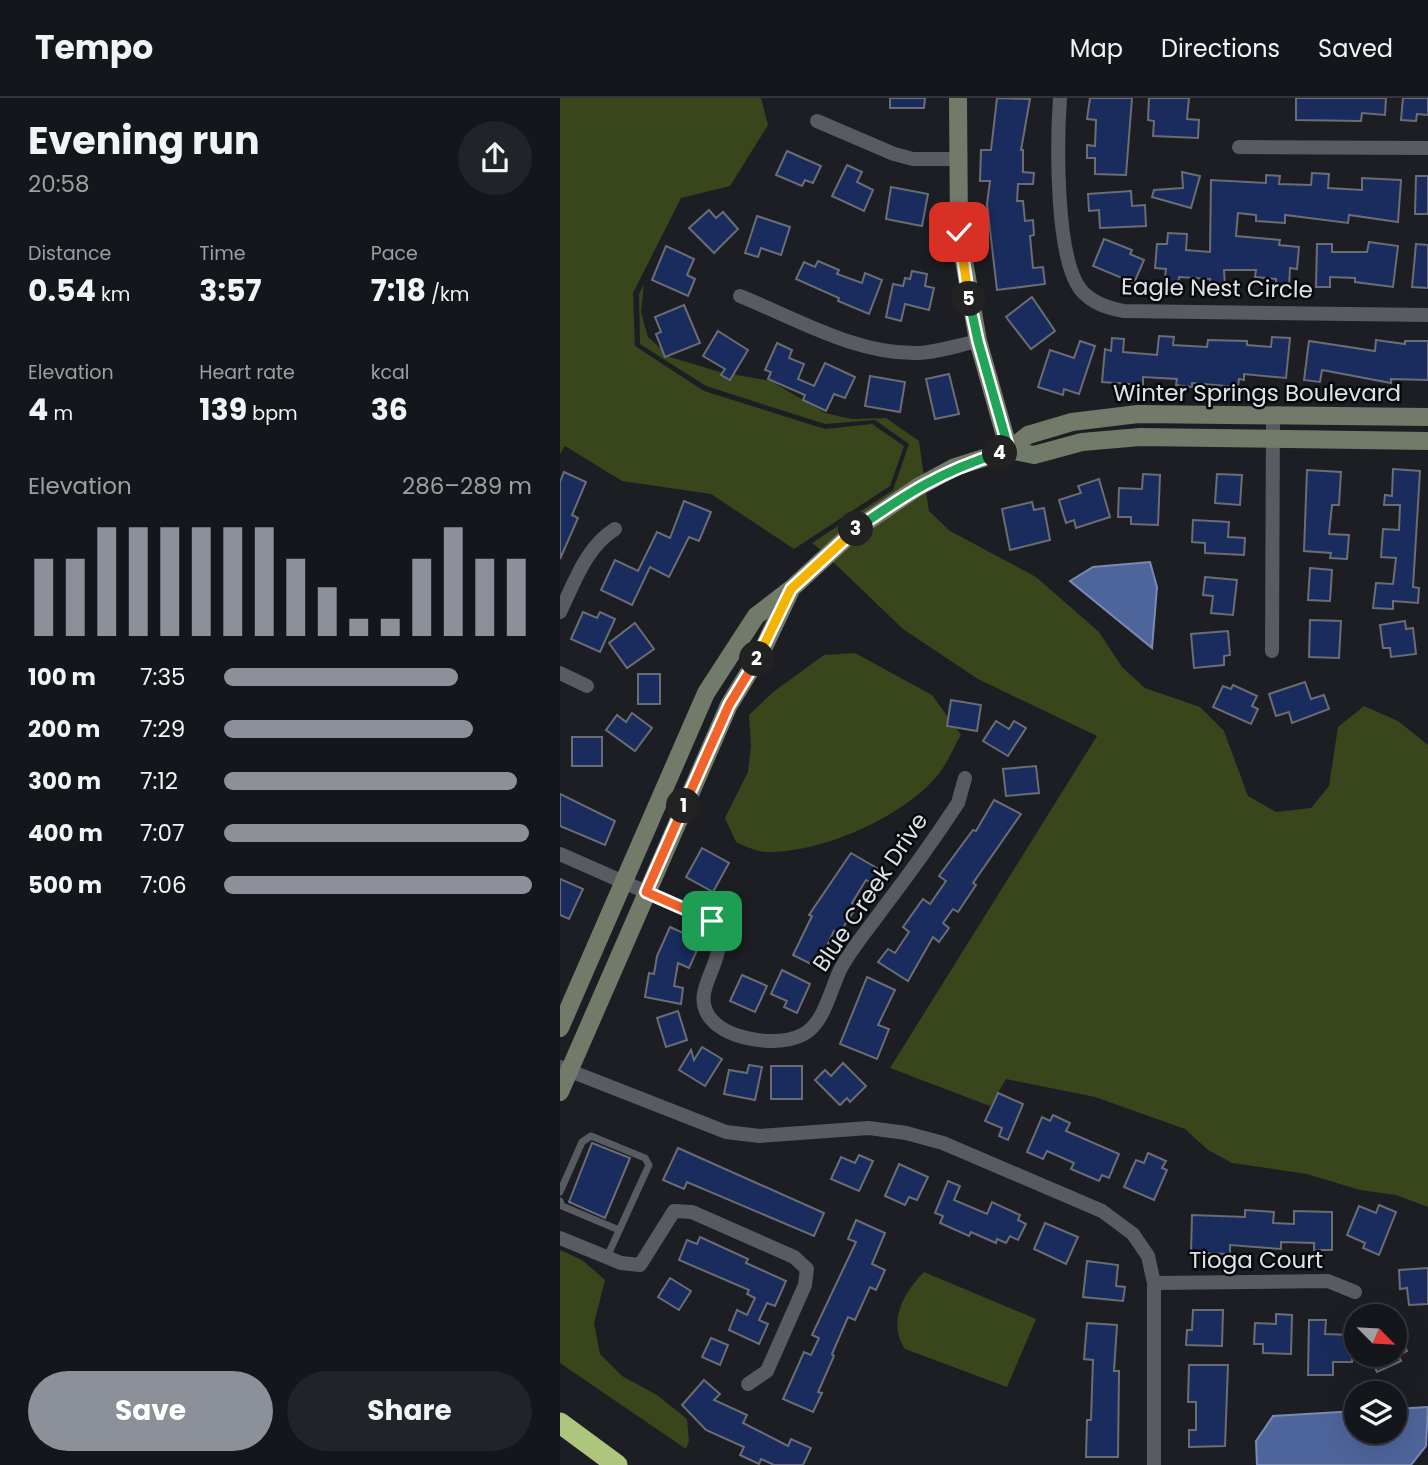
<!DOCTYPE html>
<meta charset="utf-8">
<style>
:root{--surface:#15161b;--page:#222328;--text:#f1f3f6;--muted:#9d9fa3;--line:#34353a;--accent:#8c9099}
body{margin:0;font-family:Poppins,sans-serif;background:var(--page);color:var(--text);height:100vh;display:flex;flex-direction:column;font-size:26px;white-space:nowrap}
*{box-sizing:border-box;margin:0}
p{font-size:23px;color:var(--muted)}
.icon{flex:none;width:38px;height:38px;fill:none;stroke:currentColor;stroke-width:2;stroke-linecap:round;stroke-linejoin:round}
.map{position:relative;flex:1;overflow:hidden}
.panel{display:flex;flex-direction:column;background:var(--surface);width:560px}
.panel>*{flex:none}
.needle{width:46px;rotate:114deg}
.fabs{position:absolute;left:784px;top:1206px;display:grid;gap:14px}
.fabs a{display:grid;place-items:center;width:63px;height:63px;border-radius:50%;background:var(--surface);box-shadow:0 7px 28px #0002,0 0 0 2px var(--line);font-size:35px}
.pin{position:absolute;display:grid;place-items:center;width:60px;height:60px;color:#fff;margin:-30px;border-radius:14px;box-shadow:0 4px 10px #0006}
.km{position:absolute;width:35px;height:35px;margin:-18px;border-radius:50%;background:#222;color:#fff;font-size:19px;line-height:35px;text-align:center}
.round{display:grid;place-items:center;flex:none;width:74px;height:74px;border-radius:37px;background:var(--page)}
.head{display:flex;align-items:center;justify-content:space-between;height:119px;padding:0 28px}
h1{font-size:38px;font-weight:700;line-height:52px}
.stats{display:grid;grid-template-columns:repeat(3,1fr);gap:10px;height:119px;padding:7px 28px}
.stats div{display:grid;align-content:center}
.stats b{font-size:30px;font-weight:700}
.stats small{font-size:19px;font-weight:400}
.stats p{font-size:19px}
.chart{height:196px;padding:14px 28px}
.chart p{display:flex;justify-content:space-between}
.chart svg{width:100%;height:126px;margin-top:7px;stroke:var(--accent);stroke-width:6}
.primary-button{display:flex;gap:14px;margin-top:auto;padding:14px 28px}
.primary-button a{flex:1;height:80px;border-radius:42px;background:var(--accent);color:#fff;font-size:28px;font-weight:700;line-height:80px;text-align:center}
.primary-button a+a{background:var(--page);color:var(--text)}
ul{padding:0 28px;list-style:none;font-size:23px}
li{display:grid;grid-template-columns:112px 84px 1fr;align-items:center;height:52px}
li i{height:18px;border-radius:9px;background:var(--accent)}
header{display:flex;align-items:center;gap:42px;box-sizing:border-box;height:98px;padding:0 35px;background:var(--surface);border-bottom:2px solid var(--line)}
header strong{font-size:33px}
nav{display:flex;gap:38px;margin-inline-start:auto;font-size:24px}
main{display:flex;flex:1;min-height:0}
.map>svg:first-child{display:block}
.green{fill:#39451b}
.water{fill:#4e659b;stroke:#7a8ab1;stroke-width:2}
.building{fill:#192c5d;stroke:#6a6d74;stroke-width:2}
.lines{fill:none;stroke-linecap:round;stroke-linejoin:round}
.lane{stroke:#585b61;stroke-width:7}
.street{stroke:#585b61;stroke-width:14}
.secondary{stroke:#727b69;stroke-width:18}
.highway{stroke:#adc57d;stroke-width:21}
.split-1-casing{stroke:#fff;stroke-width:14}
.split-2-casing{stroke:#fff;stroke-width:14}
.split-3-casing{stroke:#fff;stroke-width:14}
.split-4-casing{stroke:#fff;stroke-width:14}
.split-5-casing{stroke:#fff;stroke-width:14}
.split-6-casing{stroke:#fff;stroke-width:14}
.split-1{stroke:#f0652b;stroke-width:9}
.split-2{stroke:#f0652b;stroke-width:9}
.split-3{stroke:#f5b400;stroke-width:9}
.split-4{stroke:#22a559;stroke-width:9}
.split-5{stroke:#22a559;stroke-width:9}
.split-6{stroke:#f5b400;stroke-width:9}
.labels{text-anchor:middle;stroke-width:5;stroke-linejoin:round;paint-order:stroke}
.street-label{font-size:23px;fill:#dfe1e5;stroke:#07080b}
</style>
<header>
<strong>Tempo</strong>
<nav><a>Map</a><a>Directions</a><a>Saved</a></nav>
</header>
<main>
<section class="panel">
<div class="head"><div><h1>Evening run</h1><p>20:58</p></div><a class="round"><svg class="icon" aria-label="share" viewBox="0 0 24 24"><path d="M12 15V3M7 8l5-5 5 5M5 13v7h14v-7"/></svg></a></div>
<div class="stats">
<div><p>Distance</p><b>0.54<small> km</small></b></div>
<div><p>Time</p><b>3:57</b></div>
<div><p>Pace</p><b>7:18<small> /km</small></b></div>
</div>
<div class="stats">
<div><p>Elevation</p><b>4<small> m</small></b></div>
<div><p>Heart rate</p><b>139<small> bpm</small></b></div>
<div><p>kcal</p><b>36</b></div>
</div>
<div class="chart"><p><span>Elevation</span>286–289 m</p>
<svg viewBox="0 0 160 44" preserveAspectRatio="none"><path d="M5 44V17M15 44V17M25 44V6M35 44V6M45 44V6M55 44V6M65 44V6M75 44V6M85 44V17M95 44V27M105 44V38M115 44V38M125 44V17M135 44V6M145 44V17M155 44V17"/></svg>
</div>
<ul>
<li><b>100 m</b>7:35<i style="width:76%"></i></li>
<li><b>200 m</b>7:29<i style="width:81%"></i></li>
<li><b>300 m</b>7:12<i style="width:95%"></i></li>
<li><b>400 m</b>7:07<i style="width:99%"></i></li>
<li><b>500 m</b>7:06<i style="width:100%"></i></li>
</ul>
<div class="primary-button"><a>Save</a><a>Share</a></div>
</section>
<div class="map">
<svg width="868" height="1367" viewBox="0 0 868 1367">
<rect width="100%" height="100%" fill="#1c1e24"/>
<g class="green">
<path d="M0,0H201L208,27L170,88L121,100L73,195L75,248L144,293L265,331L312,326L344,348L330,388L234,451L151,396L62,383L5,348L0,356Z"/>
<path d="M84,186L81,214L88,239L110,259L160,274L211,283L265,315L292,321L326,320L359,343L364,379L261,452L252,445L333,392L349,346L315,322L265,326L146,288L80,246L79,196Z"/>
<path d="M366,392L369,413L390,433L476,479L539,534L562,569L585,590L640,609L664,633L688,698L716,714L751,710L769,688L778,629L804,608L838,623L868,647V1109L836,1097L800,1092L747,1076L672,1065L648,1052L625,1031L535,999L446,981L430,1008L330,970L537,638L418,581L343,531L270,461Z"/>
<path d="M295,555L372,597L401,637C393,650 387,667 376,679C341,720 261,755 207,754C197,754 185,748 176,744L165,720L188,674L191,648L189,617L213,594L264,557Z"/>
<path d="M0,1152L22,1162L45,1182L34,1225L40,1256L62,1278L97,1297L127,1321L129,1343L126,1351L0,1265Z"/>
<path d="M364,1174L476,1221L447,1289L345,1251C327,1224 344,1194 364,1174Z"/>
</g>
<g class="water">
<path d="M590,464L597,489L592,550L510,483L533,469Z"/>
<path d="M868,1309L866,1348L851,1367H697L696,1343L713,1318L796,1313V1334H835V1311Z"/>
</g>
<g class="building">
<path d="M330,0H365L364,10H330Z"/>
<path d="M437,0L470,1L461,52H463V74L474,75L473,86H458L457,103H463L465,123L473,122L474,137L470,138L473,170L483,169L485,186L437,192L427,106L430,83H420L421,52H431Z"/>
<path d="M530,0H572L566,77L535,76V60H527V47L535,48L536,22L527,21Z"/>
<path d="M589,0H629L627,21L639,22L638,40L593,38L594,23L588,22Z"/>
<path d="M736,0H826L825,17L802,15L801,23L736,22Z"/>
<path d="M843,0H868V17L857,16L856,23L841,22Z"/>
<path d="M227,53L261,68L253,85L245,82L242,88L216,77Z"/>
<path d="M287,67L302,74L297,84L313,92L304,113L272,98Z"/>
<path d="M622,74L640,78L631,110L592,99L594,92L623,90Z"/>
<path d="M752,75L769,76L768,90L802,92V80L841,82L838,124L789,117L788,125L725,117V125L696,123V117L678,115L676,138L720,142L719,147L739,149L737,171L730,170L729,189L716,188V181L695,179L696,172H664L665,188H650V181L619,179L618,188L604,187L606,171L595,170L597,146H607L608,135L627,136L626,152L650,154L651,82L706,85V77L720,78L719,86L751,87Z"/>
<path d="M856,78H868V116H855Z"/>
<path d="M331,89L368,96L362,128L326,121Z"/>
<path d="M571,93L572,108L585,107L586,128L540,130L539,112L529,113L528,96Z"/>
<path d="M149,112L156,120L163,114L178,131L154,155L129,130Z"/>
<path d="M197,118L230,129L221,157L201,150L198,159L185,155Z"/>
<path d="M544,141L572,152L570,156L584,162L574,185L533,168Z"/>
<path d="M809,144L838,148L833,189L795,184V180L770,179V189H756L757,146H772V154H807Z"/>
<path d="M856,146L868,147V190L852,189Z"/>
<path d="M106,148L134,161L127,177L135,181L128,198L92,182Z"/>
<path d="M258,163L279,172L277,176L302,185L305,175L322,182L309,216L278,203L279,200L236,181L244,164L255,169Z"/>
<path d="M352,173L367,176L365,188L374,190L369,212L345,206L341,223L326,219L333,186L343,188L345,180L350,181Z"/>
<path d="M472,199L495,233L471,251L446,219Z"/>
<path d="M124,207L140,245L105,259L96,236L101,234L95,219Z"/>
<path d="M158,233L188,252L170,282L161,277L165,271L143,258Z"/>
<path d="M599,238L614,239L613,247L647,249L648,242L687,243V247L711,249L712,239L730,240L726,280L684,276V282L679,281L678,289L632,285V289L616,287L617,281L583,279V287L542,284L545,251L551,253L552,240L564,241L563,254L597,257Z"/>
<path d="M816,242L845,246V243H868V282L831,281V285L762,272L760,284L744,282L749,243L815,253Z"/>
<path d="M520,243L535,248L519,296L504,291L503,297L478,289L490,252L514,260Z"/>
<path d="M217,245L232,252L229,260L244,266L238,281L254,288L265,265L295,279L285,300L274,296L266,313L243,302L245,297L208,281L211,274L205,272Z"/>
<path d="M389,276L399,316L375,321L366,281Z"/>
<path d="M310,278L345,284L340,314L305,308Z"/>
<path d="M833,371L860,373L853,489L859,490L858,505L833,503V511L813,510L816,485L833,486L836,460L821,459L823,431L839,432L840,407H824L825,397L832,398Z"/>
<path d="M747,372L781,374L779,407H772L769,436L789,437L787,461L770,460L771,455L744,453Z"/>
<path d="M4,374L26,384L12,417L18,420L0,461V384Z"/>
<path d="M583,376L600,377L598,427L571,426V419H558L559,390L582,391Z"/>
<path d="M657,376L682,377L680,407L655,405Z"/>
<path d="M539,381L550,419L516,430L514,422L506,425L499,402L521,395L518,388Z"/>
<path d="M124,403L151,414L139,443L129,439L109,479L90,469L72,507L41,492L55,462L78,473L97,434L110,440Z"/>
<path d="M472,404L474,412L484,410L490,442L450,452L442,411Z"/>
<path d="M633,422L669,424L668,439L685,440L684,457L645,455V445L632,444Z"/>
<path d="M750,470L772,472L770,503L748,502Z"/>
<path d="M645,479L677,482L673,517L651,515L653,498L643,497Z"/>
<path d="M23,514L37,520L40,514L55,521L40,554L11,541Z"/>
<path d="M750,522L781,523L779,560L749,559Z"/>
<path d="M845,523L846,531L853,530L856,556L831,559L830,550H823L820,527Z"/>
<path d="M75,525L94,551L67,570L49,545Z"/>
<path d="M668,533L670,557L664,558V567L634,570L631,536Z"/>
<rect x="78" y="576" width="22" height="30"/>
<path d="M745,584L751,601L764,597L769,611L732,625L729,614L716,618L709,596Z"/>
<path d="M673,587L697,598L692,608L698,611L691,626L653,609L663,588L671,591Z"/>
<path d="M391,602L421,607L417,633L387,628Z"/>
<path d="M72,615L92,630L75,653L46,632L57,617L66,624Z"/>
<path d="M436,623L449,631L454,623L466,630L448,658L423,643Z"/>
<rect x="12" y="639" width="30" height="29"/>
<path d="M476,668L479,695L446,698L443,671Z"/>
<path d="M0,696L55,723L45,747L0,728Z"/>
<path d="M434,702L461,716L413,785L416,787L398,814L393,811L383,825L389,830L379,844L373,839L348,883L318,864L328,851L335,855L349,834L343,829L363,801L370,806L386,783L379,778L413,732L416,733Z"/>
<path d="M142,750L169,765L153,794L126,779Z"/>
<path d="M291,755L322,773L313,786L306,782L292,805L297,808L279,836L274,833L257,869L233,857L252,818L249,817Z"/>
<path d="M0,781L23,791L9,821L0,817Z"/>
<path d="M110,829L141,843L129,870L118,865L114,888L123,890L121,906L85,899L89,875L94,876L97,858Z"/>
<path d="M222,872L250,886L237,915L224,909L227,903L211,896Z"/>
<path d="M182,877L207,888L195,914L170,903Z"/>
<path d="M307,879L335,892L318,927L329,931L317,961L280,946Z"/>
<path d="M118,913L127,942L106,949L97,920Z"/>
<path d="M142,949L162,961L145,988L119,972L131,952L134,962Z"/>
<path d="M283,965L306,988L290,1004L287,1000L280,1007L255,982L265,972L271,978Z"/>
<path d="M189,967L202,969L195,1002L164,996L169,972L187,975Z"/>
<rect x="211" y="968" width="31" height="33"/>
<path d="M438,995L463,1006L448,1042L439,1038L442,1030L425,1023Z"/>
<path d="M493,1017L510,1025L506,1033L559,1056L549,1080L542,1077L539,1083L511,1071L514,1065L487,1053L483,1061L467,1054L482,1019L490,1023Z"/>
<path d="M32,1045L70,1060L45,1120L9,1104Z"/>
<path d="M118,1050L264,1115L254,1138L127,1084L124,1091L103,1082Z"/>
<path d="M588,1055L606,1063L602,1070L607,1072L594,1102L564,1089L576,1062L584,1065Z"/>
<path d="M299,1057L313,1063L299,1093L271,1081L281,1059L295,1065Z"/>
<path d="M339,1066L368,1079L357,1102L349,1099L345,1107L325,1098Z"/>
<path d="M388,1083L400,1088L394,1102L427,1116L432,1104L460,1117L458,1122L466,1126L458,1142L450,1138L446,1145L437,1141L436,1145L411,1134L409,1138L380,1125L383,1118L375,1115Z"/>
<path d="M819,1107L836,1114L819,1157L803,1150L805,1145L787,1137L799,1108L816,1115Z"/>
<path d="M685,1112L714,1114L713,1125L734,1126V1113L772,1114V1152H754V1145L721,1144V1151L670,1147V1156L631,1155L632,1117L685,1119Z"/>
<path d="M296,1122L325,1135L312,1166L325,1172L316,1192L310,1189L295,1222L288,1219L272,1256L274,1258L258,1294L262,1295L253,1314L223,1301L244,1254L251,1257L259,1240L252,1237L296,1144L288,1141Z"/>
<path d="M485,1125L518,1139L506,1166L474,1151Z"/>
<path d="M140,1139L188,1161L186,1165L226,1183L215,1208L207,1205L199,1222L208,1226L199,1246L169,1232L177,1212L187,1217L195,1200L187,1196L189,1192L119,1162L127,1142L137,1146Z"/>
<path d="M527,1163L558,1167L556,1188L565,1189L563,1203L523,1199Z"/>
<path d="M868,1170V1206L849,1207L847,1190L840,1191L839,1172Z"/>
<path d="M110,1180L131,1193L119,1212L98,1199Z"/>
<path d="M633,1212H663L662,1248L626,1247L627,1232H632Z"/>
<path d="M716,1216L732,1217L731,1256L703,1255V1246H694L695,1225L716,1226Z"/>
<path d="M749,1222H766L765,1236L793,1237L792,1264H773V1277H748Z"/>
<path d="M527,1225L557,1227L554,1273H559L558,1359H526L527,1322H531L533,1262L524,1261Z"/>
<path d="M835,1226L847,1253L838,1257L841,1263L817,1274L809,1256H835Z"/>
<path d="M151,1240L168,1247L160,1267L142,1259Z"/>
<path d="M629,1267H668L665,1348L629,1349V1332H636V1304H628Z"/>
<path d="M144,1282L160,1296L154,1302L187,1317L183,1325L228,1348L231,1341L251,1350L243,1367H214L201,1361L199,1366L180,1357L184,1349L146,1332L122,1307Z"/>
</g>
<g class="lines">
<g class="lane">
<path d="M0,1094L22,1044L31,1038L85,1060L89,1067L47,1159"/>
<path d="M0,1103L2,1108L59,1132"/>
</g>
<g class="street">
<path d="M500,0C497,42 495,160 521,192C532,205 547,210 564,213L868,217"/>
<path d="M257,23L334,56L353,61H397"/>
<path d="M679,49L868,50"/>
<path d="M180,198C237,221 297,257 359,255C378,254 399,247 418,243"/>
<path d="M0,514C15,484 25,450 55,431"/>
<path d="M712,553L713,317"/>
<path d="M0,575L27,588"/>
<path d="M0,756L152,823C177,859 125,890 151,921C169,942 217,949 242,937C265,926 270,891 281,870C293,848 310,829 324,809C350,775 375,740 398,705L405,680"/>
<path d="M0,969L166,1034L200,1038L309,1030L346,1035L383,1045L542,1113L573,1136L588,1158L594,1185V1367"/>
<path d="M0,1140L61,1165L80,1167L114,1113L132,1114L234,1159L247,1171L245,1187L207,1273L188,1286"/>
<path d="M594,1185L768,1183L795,1194"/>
</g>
<g class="secondary">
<path d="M398,0L399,134L418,243L449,352"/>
<path d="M449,352L474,357L522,344L580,339L868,343"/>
<path d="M0,930L146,595L196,518L231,491L296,431L358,389L395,369L449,352L468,337L512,324L578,316L868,319"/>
<path d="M0,994L169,607L202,553L230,494"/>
</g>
<path class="highway" d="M0,1325L57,1367"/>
</g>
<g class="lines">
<defs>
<path id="split-1" d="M124,708L86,794L152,823"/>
<path id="split-2" d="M124,708L169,607L197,561"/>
<path id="split-3" d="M197,561L231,491L296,431"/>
<path id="split-4" d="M296,431C346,396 381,373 440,355"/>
<path id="split-5" d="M409,201L418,243L449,352L440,355"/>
<path id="split-6" d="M399,134L409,201"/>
</defs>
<use href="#split-1" class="split-1-casing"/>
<use href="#split-2" class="split-2-casing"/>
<use href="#split-3" class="split-3-casing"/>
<use href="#split-4" class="split-4-casing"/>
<use href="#split-5" class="split-5-casing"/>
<use href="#split-6" class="split-6-casing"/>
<use href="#split-1" class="split-1"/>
<use href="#split-2" class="split-2"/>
<use href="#split-3" class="split-3"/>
<use href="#split-4" class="split-4"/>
<use href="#split-5" class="split-5"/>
<use href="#split-6" class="split-6"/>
</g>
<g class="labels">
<g class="street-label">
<text transform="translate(657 190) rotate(1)" y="8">Eagle Nest Circle</text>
<text x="697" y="303">Winter Springs Boulevard</text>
<text transform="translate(310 794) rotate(-56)" y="8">Blue Creek Drive</text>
<text x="696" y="1170">Tioga Court</text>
</g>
</g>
</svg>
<div class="fabs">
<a><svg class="needle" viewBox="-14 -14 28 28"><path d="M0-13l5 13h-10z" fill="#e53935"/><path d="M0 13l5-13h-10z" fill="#9d9fa3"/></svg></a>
<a><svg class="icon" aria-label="layers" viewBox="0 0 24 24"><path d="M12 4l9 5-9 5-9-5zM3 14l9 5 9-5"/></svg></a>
</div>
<div class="pin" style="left:152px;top:823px;background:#1e9e55"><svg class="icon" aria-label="arrive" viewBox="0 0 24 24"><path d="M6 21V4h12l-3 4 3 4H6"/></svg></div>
<div class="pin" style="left:399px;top:134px;background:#d93025"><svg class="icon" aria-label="check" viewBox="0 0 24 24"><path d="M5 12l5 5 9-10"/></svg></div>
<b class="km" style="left:124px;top:708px">1</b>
<b class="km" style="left:197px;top:561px">2</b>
<b class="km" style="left:296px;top:431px">3</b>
<b class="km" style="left:440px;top:355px">4</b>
<b class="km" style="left:409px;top:201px">5</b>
</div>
</main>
